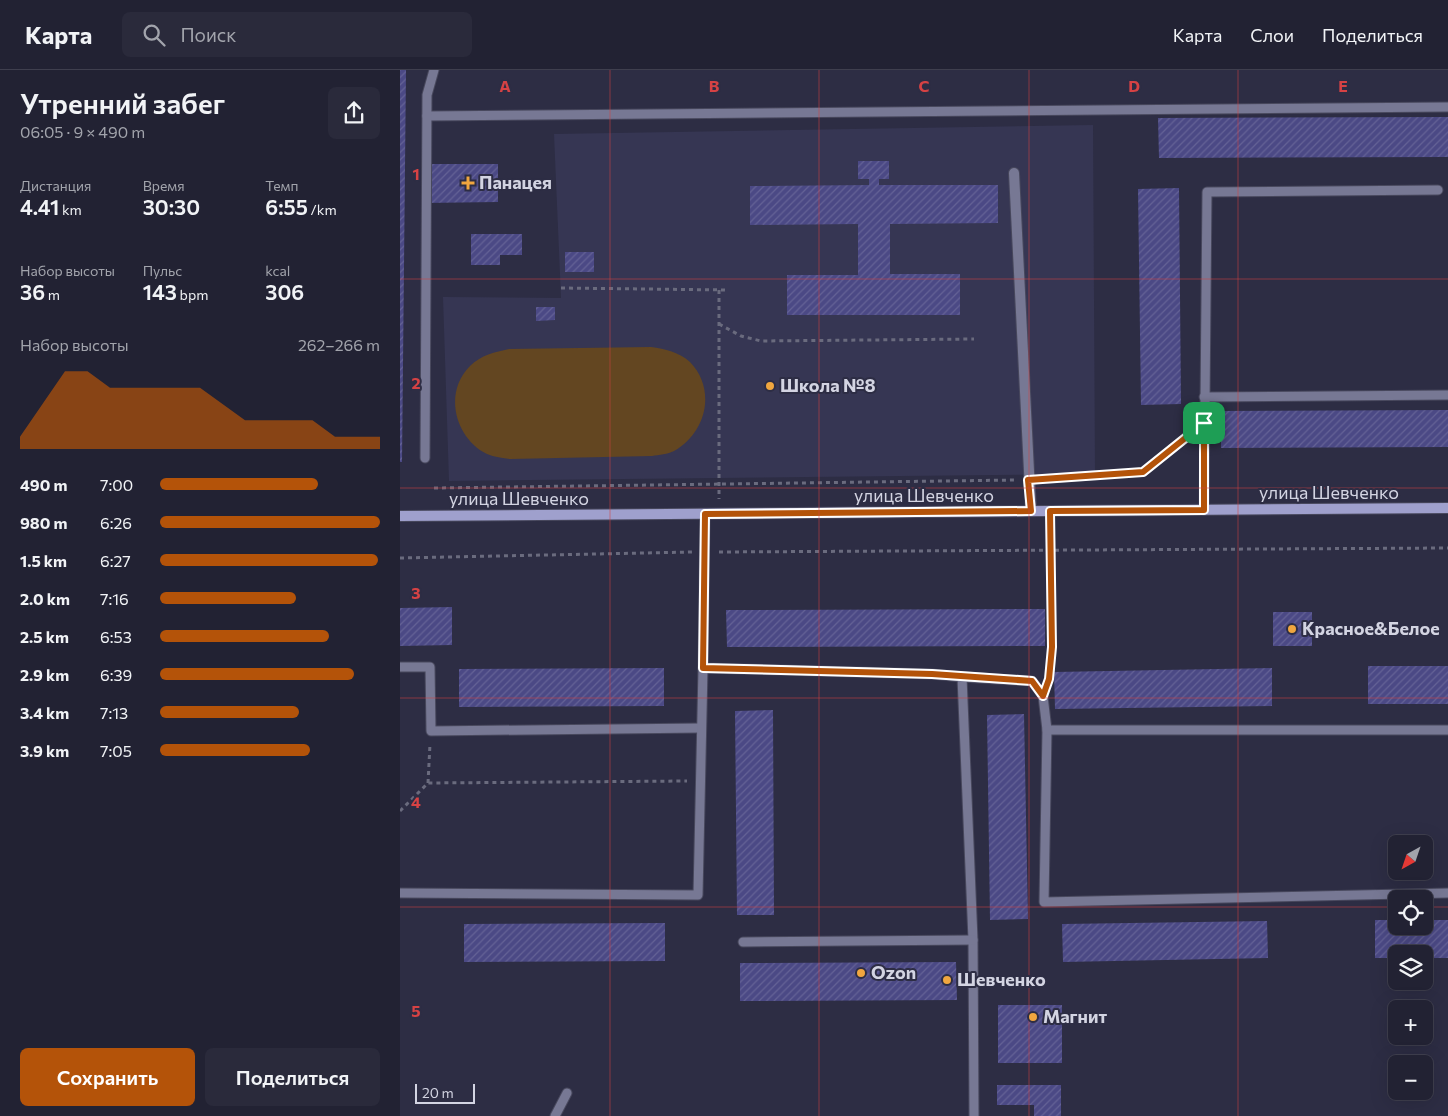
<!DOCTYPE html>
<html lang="ru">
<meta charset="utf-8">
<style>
:root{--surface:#223;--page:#2a2a3b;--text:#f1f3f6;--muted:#a2a4ac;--line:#3f3f4e;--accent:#b45309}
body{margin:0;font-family:Commissioner,sans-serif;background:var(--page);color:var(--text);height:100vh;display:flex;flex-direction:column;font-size:19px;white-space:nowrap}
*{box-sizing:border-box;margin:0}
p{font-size:16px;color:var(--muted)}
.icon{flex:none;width:28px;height:28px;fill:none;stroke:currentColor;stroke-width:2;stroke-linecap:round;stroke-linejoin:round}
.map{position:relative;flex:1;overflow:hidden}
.details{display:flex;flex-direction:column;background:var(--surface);width:400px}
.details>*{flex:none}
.needle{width:32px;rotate:220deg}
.tools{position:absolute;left:988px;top:765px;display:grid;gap:10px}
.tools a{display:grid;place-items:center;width:45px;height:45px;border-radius:8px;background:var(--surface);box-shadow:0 5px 20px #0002,0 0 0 1px var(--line);font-size:25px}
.scale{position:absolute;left:15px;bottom:12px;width:60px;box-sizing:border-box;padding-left:5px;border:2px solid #d3d4e2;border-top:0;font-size:14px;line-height:18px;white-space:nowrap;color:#d3d4e2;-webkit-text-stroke:4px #2d2d44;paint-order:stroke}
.pin{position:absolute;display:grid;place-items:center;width:42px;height:42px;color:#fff;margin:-21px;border-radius:10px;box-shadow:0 2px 8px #0006}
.round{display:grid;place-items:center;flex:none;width:52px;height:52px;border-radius:8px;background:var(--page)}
.summary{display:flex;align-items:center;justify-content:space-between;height:85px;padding:0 20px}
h1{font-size:28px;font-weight:600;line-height:38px}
.figures{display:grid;grid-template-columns:repeat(3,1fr);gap:8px;height:85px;padding:5px 20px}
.figures div{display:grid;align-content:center}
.figures b{font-size:21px;font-weight:600}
.figures small{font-size:14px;font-weight:400}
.figures p{font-size:14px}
.chart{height:140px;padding:10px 20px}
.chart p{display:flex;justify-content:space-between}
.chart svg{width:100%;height:90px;margin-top:5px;fill:var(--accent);opacity:.7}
.primary-button{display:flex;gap:10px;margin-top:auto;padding:10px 20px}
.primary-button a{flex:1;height:58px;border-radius:8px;background:var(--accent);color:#fff;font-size:20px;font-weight:600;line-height:58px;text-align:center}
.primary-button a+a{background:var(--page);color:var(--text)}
ul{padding:0 20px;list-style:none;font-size:16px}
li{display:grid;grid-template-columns:80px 60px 1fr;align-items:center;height:38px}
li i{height:12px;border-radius:6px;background:var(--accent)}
header{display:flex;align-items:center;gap:30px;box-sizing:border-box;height:70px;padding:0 25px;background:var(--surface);border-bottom:1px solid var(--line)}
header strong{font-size:24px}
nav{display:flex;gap:28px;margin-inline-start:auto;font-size:18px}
.search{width:350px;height:45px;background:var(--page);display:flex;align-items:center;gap:12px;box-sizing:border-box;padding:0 18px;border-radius:8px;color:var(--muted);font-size:19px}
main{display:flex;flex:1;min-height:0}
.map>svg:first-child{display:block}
.built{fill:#363653}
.green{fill:#634621}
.building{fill:url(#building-hatch)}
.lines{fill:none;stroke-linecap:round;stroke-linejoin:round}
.lane-casing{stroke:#48485d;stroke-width:11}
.street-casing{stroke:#48485d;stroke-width:12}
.secondary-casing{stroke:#48485d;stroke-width:12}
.path{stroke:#6a6b7e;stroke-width:3;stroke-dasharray:4 4;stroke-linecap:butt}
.lane{stroke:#777894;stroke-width:9}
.street{stroke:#777894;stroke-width:10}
.secondary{stroke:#9fa0cd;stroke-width:10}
.route-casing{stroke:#fff;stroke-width:10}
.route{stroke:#b45309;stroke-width:6}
.grid{fill:none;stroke:#d64244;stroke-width:1;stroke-opacity:0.55}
.poi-dot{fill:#f0a63f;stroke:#2d2d44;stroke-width:2}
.labels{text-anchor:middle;stroke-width:4;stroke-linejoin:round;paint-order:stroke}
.poi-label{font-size:18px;font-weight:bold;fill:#d3d4e2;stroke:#2d2d44;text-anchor:start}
.street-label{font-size:18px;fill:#d3d4e2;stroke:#2d2d44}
.grid-label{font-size:16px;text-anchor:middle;font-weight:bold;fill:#d64244;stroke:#2d2d44;stroke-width:4;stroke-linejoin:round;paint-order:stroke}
</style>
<header>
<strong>Карта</strong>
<div class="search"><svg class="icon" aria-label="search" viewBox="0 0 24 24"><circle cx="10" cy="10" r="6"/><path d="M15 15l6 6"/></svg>Поиск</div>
<nav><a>Карта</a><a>Слои</a><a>Поделиться</a></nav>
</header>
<main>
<section class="details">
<div class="summary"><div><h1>Утренний забег</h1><p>06:05 · 9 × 490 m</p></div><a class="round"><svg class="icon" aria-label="share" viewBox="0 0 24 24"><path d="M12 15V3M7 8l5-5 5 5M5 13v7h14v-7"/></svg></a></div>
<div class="figures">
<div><p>Дистанция</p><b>4.41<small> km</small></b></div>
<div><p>Время</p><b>30:30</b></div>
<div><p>Темп</p><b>6:55<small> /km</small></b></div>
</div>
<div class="figures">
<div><p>Набор высоты</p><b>36<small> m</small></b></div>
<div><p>Пульс</p><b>143<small> bpm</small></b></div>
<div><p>kcal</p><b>306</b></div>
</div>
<div class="chart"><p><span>Набор высоты</span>262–266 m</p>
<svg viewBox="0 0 160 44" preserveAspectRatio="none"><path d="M0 44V38L10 22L20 6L30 6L40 14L50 14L60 14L70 14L80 14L90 22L100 30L110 30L120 30L130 30L140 38L150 38L160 38V44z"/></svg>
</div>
<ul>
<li><b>490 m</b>7:00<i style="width:72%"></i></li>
<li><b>980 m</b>6:26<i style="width:100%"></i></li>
<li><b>1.5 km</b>6:27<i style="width:99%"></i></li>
<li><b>2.0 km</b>7:16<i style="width:62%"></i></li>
<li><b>2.5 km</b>6:53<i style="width:77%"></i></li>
<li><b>2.9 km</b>6:39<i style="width:88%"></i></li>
<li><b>3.4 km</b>7:13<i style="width:63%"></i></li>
<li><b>3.9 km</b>7:05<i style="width:68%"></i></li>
</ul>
<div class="primary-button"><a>Сохранить</a><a>Поделиться</a></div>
</section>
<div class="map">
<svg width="1048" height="1046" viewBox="0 0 1048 1046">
<defs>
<pattern id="building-hatch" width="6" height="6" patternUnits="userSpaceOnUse" patternTransform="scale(1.25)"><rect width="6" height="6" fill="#4b4985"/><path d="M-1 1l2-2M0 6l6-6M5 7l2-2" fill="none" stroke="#646296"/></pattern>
</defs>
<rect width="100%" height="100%" fill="#2d2d44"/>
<path class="built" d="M693,55L695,404L49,411L43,227L161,228L154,64Z"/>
<path class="green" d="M251,277C265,279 279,282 290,292C317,320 306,363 274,381C268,384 259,385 252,386L110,389C103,388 94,387 87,384C55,368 43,323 70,296C81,285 95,282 109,279Z"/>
<g class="building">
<path d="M0,0H6L2,392H0Z"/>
<path d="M1048,47V87L759,88L758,48Z"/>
<path d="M458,91H489V109H479V115H598V153L490,154V204H560V245H387V205H458V154L350,155V116L469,115V109H458Z"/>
<path d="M23,94H98V132L24,133Z"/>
<path d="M779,118L781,334L741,335L738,119Z"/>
<path d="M71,164H122V185H100V195H71Z"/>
<rect x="165" y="182" width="29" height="20"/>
<path d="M136,237H155V250L136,251Z"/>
<path d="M1048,340V377L821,378V341Z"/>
<path d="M52,537V575L0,576V538Z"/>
<path d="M645,539V576L327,577L326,540Z"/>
<rect x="873" y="542" width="39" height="34"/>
<rect x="968" y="596" width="80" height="38"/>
<path d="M264,598V636L59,637V599Z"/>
<path d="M872,598V636L655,639L654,602Z"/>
<path d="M373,640L374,845H337L335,641Z"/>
<path d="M624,644L628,849L590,850L587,645Z"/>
<path d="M975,850H996V856H1024V850H1048V888H1024V884H996V888H975Z"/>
<path d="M867,851L868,888L663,892L662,854Z"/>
<path d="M265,853V891L64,892V854Z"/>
<path d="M556,892L557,930L340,931V893Z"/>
<rect x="598" y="935" width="64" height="58"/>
<path d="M597,1015H661V1046H634V1035H597Z"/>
</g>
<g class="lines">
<defs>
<g id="lane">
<path d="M27,46L1048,37"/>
<path d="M804,327L1048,325"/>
<path d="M25,388L27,25L34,0"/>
<path d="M804,440L807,122L1038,120"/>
<path d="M305,444L303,598L532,604L562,607L573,870L574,1046"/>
<path d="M0,597H30L31,661L301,658"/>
<path d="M562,607L632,611L643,626L647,660L644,832L1048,823"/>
<path d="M647,660H1048"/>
<path d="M0,823L298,825L303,598"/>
<path d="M343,872L573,870"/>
<path d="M155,1046L167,1023"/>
</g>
<path id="street" d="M614,103L631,441"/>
<path id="secondary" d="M0,446L1048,438"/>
</defs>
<use href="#lane" class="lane-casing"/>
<use href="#street" class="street-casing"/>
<use href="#secondary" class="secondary-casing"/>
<g class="path">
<path d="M161,218L328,220"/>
<path d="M319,220V429"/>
<path d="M319,254L341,266L361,271L574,269"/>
<path d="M642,409L743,402L790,364"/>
<path d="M34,418L616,410"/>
<path d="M319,482L1048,478"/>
<path d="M0,488L292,482"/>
<path d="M649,609L652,577L651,456"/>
<path d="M28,713L30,674"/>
<path d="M0,741L28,713L287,711"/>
</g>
<use href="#lane" class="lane"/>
<use href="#street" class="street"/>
<use href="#secondary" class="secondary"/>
</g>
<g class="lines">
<defs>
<path id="route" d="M804,353V440L650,441L652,577L649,609L643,626L632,611L532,604L303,598L305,444L631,441L628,410L743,402Z"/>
</defs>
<use href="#route" class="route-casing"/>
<use href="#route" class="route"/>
</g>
<path class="grid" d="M210,0V1046M419,0V1046M629,0V1046M838,0V1046M0,209H1048M0,418H1048M0,628H1048M0,837H996M1024,837H1048"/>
<g class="poi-dot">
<path d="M65.5 105.5h5v5h5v5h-5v5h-5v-5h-5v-5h5z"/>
<circle cx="370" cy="316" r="5"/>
<circle cx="892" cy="559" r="5"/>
<circle cx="461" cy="903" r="5"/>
<circle cx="547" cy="910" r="5"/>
<circle cx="633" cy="947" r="5"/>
</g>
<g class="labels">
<g class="poi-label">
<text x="79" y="119">Панацея</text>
<text x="380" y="322">Школа №8</text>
<text x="902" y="565">Красное&amp;Белое</text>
<text x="471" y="909">Ozon</text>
<text x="557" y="916">Шевченко</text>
<text x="643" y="953">Магнит</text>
</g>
<g class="street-label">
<text x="929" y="429">улица Шевченко</text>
<text x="524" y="432">улица Шевченко</text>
<text x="119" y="435">улица Шевченко</text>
</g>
</g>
<g class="grid-label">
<text x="105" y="22">A</text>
<text x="314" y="22">B</text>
<text x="524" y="22">C</text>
<text x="734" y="22">D</text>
<text x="943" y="22">E</text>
<text x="16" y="110">1</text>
<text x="16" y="319">2</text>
<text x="16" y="529">3</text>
<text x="16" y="738">4</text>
<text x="16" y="947">5</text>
</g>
</svg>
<div class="tools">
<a><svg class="needle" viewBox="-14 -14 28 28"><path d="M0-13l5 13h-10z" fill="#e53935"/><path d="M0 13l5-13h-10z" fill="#a2a4ac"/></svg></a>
<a><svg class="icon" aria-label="locate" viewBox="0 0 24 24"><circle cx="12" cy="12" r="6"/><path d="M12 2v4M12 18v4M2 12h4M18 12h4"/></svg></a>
<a><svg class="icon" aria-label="layers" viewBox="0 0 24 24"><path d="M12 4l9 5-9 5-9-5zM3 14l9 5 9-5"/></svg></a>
<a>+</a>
<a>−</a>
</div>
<div class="scale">20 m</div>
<div class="pin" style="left:804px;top:353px;background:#1e9e55"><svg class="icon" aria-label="arrive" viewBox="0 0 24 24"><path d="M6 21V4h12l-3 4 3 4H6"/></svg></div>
</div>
</main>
